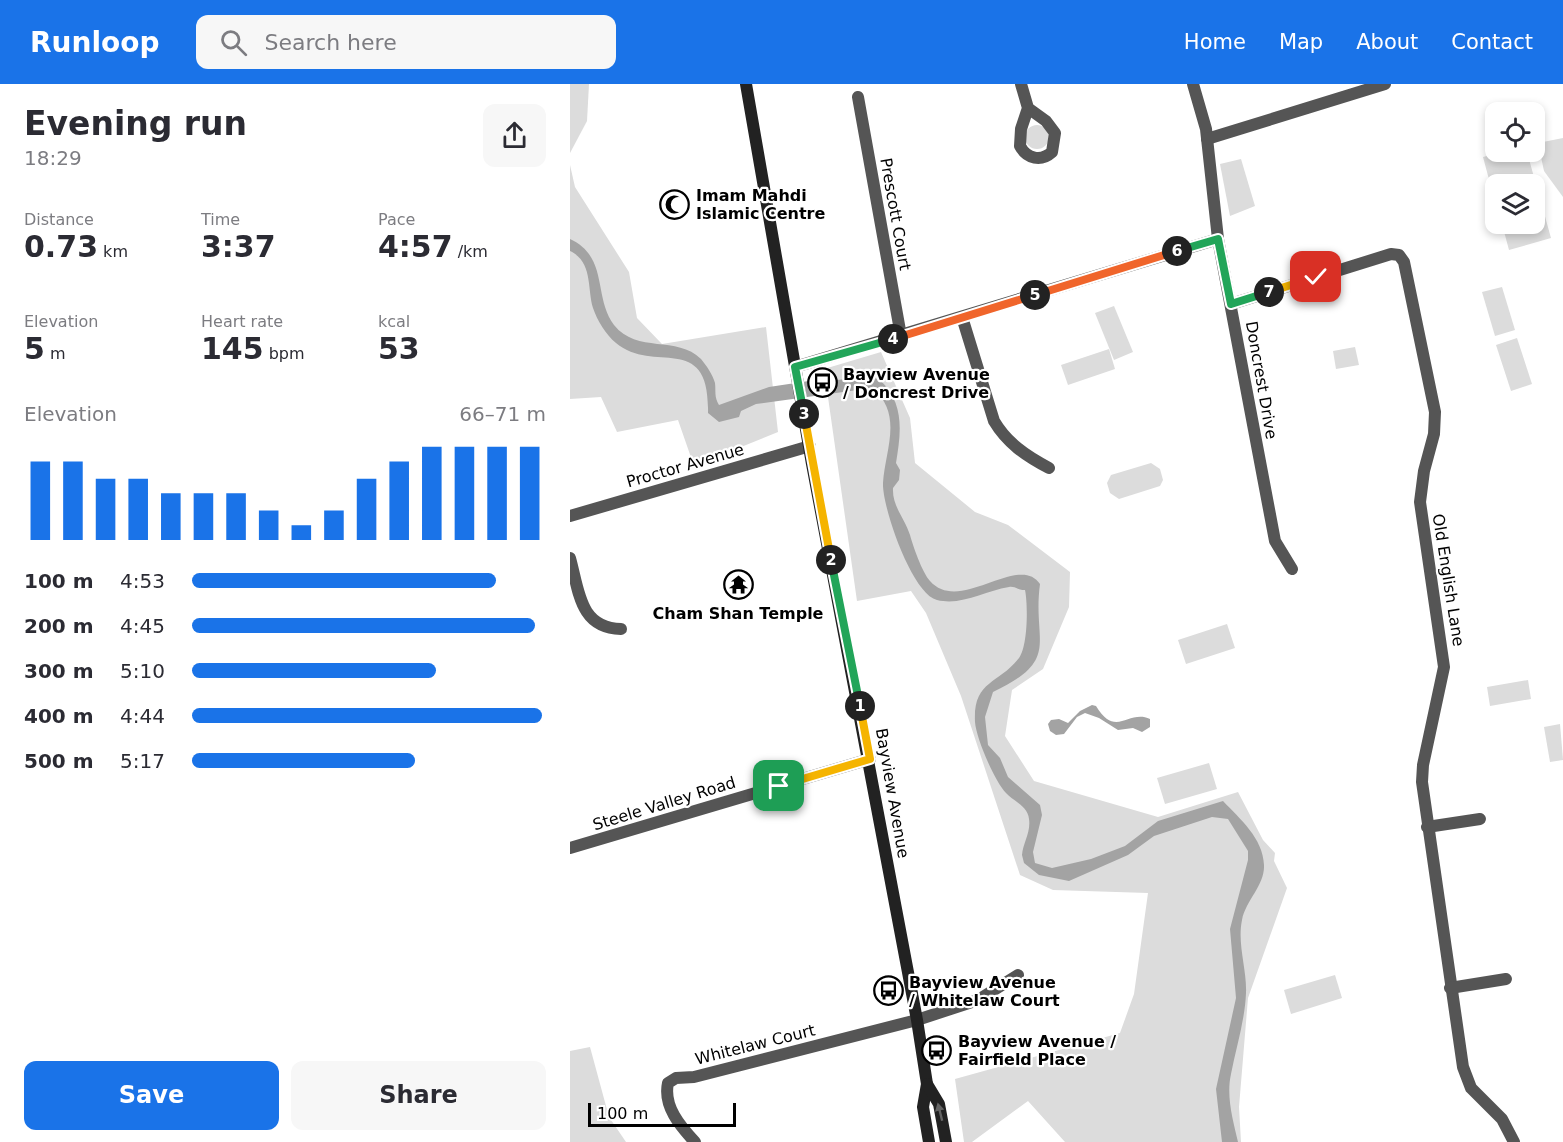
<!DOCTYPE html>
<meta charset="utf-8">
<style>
:root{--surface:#fff;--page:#f7f7f7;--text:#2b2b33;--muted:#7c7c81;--accent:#1a73e8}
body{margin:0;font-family:"DejaVu Sans",sans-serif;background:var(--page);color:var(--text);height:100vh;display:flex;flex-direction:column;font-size:22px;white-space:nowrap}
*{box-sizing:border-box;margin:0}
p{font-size:20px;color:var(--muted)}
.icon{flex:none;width:33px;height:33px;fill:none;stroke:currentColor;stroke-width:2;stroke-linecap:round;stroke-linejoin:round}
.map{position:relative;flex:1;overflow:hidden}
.side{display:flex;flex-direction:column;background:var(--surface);width:570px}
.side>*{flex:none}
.buttons{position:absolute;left:915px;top:18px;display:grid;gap:12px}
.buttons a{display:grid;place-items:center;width:60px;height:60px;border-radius:12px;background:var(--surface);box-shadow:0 3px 9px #0003;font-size:30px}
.scale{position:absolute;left:18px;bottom:15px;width:148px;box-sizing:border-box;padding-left:6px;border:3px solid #000;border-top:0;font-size:16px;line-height:21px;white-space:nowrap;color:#000;-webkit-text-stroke:4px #fff;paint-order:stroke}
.pin{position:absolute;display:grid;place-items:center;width:51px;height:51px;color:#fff;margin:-26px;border-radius:12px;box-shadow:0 3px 9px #0006}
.km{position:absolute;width:30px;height:30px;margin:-15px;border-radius:50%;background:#222;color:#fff;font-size:16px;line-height:30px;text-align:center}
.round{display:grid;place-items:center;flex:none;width:63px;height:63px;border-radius:12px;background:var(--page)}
.overview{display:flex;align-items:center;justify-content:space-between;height:102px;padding:0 24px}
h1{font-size:33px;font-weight:700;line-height:45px}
.stats{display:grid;grid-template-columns:repeat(3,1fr);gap:9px;height:102px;padding:6px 24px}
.stats div{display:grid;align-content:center}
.stats b{font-size:30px;font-weight:700}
.stats small{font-size:16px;font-weight:400}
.stats p{font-size:16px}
.chart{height:168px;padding:12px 24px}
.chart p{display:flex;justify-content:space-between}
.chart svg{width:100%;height:108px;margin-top:6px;stroke:var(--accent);stroke-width:6}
.button{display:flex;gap:12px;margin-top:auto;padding:12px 24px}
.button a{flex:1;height:69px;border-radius:12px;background:var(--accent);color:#fff;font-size:24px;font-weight:700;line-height:69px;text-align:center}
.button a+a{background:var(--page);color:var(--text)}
ul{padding:0 24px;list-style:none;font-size:20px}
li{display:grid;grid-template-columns:96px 72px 1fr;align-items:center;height:45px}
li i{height:15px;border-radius:8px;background:var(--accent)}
header{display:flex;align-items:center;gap:36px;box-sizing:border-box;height:84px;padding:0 30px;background:var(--accent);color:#fff}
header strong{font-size:28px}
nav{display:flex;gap:33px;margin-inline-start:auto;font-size:21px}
.search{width:420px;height:54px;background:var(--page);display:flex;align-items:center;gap:15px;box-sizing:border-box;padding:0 21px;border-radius:12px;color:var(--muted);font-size:22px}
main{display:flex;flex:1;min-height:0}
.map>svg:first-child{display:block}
.green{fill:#dcdcdc}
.water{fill:#a3a3a3}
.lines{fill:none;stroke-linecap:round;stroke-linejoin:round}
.street{stroke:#555;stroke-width:12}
.secondary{stroke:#222;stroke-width:12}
.oneway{fill:#646464}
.split-1-casing{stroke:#fff;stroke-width:12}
.split-2-casing{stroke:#fff;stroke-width:12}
.split-3-casing{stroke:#fff;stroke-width:12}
.split-4-casing{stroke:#fff;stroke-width:12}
.split-5-casing{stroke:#fff;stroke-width:12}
.split-6-casing{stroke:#fff;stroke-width:12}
.split-7-casing{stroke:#fff;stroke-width:12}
.split-8-casing{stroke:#fff;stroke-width:12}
.split-1{stroke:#f5b400;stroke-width:8}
.split-2{stroke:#22a559;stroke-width:8}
.split-3{stroke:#f5b400;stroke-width:8}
.split-4{stroke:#22a559;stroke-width:8}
.split-5{stroke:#f0652b;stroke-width:8}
.split-6{stroke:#f0652b;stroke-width:8}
.split-7{stroke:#22a559;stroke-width:8}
.split-8{stroke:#f5b400;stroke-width:8}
.labels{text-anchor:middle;stroke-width:4.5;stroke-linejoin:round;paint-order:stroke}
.poi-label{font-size:16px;font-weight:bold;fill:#000;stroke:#fff;text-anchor:start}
.street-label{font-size:16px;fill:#000;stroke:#fff}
</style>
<header>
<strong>Runloop</strong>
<div class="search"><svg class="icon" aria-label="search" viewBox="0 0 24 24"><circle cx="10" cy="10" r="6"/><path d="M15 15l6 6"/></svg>Search here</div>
<nav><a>Home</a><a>Map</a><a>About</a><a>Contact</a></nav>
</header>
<main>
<section class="side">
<div class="overview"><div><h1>Evening run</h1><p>18:29</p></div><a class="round"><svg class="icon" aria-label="share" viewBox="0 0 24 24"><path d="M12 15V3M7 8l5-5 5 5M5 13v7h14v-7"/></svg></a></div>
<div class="stats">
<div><p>Distance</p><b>0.73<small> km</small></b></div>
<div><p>Time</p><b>3:37</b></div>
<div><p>Pace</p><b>4:57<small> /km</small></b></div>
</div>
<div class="stats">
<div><p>Elevation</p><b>5<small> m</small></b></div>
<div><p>Heart rate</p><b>145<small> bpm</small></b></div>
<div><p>kcal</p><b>53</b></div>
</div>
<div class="chart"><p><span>Elevation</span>66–71 m</p>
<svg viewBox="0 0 160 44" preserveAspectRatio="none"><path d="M5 44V12M15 44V12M25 44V19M35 44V19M45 44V25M55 44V25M65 44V25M75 44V32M85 44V38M95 44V32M105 44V19M115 44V12M125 44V6M135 44V6M145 44V6M155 44V6"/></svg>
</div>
<ul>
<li><b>100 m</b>4:53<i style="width:86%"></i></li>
<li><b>200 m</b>4:45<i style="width:97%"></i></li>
<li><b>300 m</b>5:10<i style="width:69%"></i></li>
<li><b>400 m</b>4:44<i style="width:99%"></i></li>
<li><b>500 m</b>5:17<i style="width:63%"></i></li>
</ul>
<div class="button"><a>Save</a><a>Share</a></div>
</section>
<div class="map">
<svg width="993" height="1058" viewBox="0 0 993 1058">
<rect width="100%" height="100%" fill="#fff"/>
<g class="green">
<path d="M0,0H19L17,37L0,69Z"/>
<circle cx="467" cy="53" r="12"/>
<path d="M993,54V113L974,87L968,59Z"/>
<path d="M933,68H957L981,154L939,166L932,140H964V100H926L925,118L913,73Z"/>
<path d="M671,75L685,122L660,132L650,80Z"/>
<path d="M0,81L5,103L59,188L67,234L92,260L196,243L208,348L124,382L108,336L47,348L31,313L0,315Z"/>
<path d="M932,203L945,246L925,252L912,208Z"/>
<path d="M544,222L563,268L544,276L525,229Z"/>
<path d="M947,254L962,300L941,307L926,261Z"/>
<path d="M785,263L789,281L766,285L763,267Z"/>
<path d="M539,265L545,285L498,301L491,281Z"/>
<path d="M311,268L340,334L345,379L405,428L438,441L500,488L499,523L473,585L442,606L435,652L464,697L588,733L668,708L693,756L705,769L704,777L717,804L678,914L669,1023L671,1058H495L458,1017L402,1058H394L385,995L550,949L564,910L578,809L483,806L450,791L391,612L356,529L341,507L287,517L254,285Z"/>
<path d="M581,379L590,385L593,396L590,402L549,415L540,409L537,399L541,391Z"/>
<path d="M657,540L665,564L616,580L608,556Z"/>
<path d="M958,596L961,615L920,622L917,603Z"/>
<path d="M990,640L993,676L980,678L974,643Z"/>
<path d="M639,679L647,705L595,720L587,694Z"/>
<path d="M765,891L772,914L721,930L714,906Z"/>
<path d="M20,963L39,1033L56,1058H0V967Z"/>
</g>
<g class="water">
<path d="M0,155C39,173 23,213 44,241C67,270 107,251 131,275C136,281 143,291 145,299C146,307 144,313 149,321L199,303L252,295C271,300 291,287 310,296C335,320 331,348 326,379L330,386L329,396L323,404C322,422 334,433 340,451C343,462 352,488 360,497C390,531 449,468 470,500C462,559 492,575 423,608L415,633L418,661L430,674L438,693L470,721L472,731L463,768L465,779L482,784L521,775L555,762L588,737L653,717C670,735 693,754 694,781C695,801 676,816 672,836C667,860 677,885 676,909C675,936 666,964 661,990C656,1013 663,1036 668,1058H652L646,1005L666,914L660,845L678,776V767L658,735L642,733L584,752L558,771L499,797L469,791L454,779L452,771C453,759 461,748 459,735C458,722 443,717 436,709C425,698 406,654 405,638C403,596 428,601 449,574C458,562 458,520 455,506C448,506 445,502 439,503C414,507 392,522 367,516C342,510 312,423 313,399C315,366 334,330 302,304L186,320L171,327L169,333L149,338L138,329C140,246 84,291 46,259C36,251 27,236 23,224C17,204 23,178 0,167Z"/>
<path d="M522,621L526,622C546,655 558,625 580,635V643L572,648L563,644L548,646L529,634L515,629L507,633L494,650L486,651L480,647L478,640L481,636L489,635L498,639L510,627Z"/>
</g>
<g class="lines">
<g class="street">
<path d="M451,0L458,24L451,45L450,62C457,75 471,78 482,68L485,49L476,37L458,24"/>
<path d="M623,0L636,45L648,155"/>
<path d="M288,13L331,252"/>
<path d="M637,55L815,0"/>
<path d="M661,220L821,170L829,171L834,178L865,328L864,350L854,387L850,418L874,583L853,681L852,698L893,983L901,1004L932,1035L944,1058"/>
<path d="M392,233L424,337C437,359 456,372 479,384"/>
<path d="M225,283L648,155L705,457L722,485"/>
<path d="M0,432L240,362"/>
<path d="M0,474C9,506 9,544 51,545"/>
<path d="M857,743L910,735"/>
<path d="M0,764L300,675"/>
<path d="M880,904L936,895"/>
<path d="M125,1058C110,1042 93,1022 98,999L106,994L124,993L347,936L408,916L448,891"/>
</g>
<g class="secondary">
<path d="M176,0L242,380L347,936L357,1000L353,1023L359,1058"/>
<path d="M357,1000L369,1020L376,1058"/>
</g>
</g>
<defs><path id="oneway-solid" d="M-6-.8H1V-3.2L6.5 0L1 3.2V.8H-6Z" transform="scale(1.5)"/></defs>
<use class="oneway" href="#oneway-solid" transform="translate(370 1028) rotate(-104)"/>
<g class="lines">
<defs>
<path id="split-1" d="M209,702L300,675L290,622"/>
<path id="split-2" d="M261,476L290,622"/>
<path id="split-3" d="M234,330L261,476"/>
<path id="split-4" d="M234,330L225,283L323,255"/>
<path id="split-5" d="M323,255L465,211"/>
<path id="split-6" d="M465,211L607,167"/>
<path id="split-7" d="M607,167L648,155L661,220L699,208"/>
<path id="split-8" d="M699,208L746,193"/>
</defs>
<use href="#split-1" class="split-1-casing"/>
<use href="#split-2" class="split-2-casing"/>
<use href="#split-3" class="split-3-casing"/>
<use href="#split-4" class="split-4-casing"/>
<use href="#split-5" class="split-5-casing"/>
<use href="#split-6" class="split-6-casing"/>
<use href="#split-7" class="split-7-casing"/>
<use href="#split-8" class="split-8-casing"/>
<use href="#split-1" class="split-1"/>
<use href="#split-2" class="split-2"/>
<use href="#split-3" class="split-3"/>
<use href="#split-4" class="split-4"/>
<use href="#split-5" class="split-5"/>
<use href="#split-6" class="split-6"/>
<use href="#split-7" class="split-7"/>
<use href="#split-8" class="split-8"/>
</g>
<defs>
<symbol id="mosque-ring" viewBox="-11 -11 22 22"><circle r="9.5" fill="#fff" stroke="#000" stroke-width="1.5"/><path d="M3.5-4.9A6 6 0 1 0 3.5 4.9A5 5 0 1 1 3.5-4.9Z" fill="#000"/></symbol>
<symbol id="bus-ring" viewBox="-11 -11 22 22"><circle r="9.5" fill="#fff" stroke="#000" stroke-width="1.5"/><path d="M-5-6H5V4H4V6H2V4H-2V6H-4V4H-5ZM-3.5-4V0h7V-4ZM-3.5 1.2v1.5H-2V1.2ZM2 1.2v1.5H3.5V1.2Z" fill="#000"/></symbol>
<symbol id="temple-ring" viewBox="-11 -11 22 22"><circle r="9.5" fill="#fff" stroke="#000" stroke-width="1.5"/><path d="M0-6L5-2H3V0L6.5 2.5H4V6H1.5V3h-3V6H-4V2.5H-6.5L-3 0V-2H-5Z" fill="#000"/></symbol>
</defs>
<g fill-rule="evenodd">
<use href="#mosque-ring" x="88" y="104" width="33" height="33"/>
<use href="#bus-ring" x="236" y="282" width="33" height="33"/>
<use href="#temple-ring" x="152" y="484" width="33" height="33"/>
<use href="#bus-ring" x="302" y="890" width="33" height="33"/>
<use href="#bus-ring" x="350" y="950" width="33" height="33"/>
</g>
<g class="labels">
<g class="poi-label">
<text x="126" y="117">Imam Mahdi<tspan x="126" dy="18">Islamic Centre</tspan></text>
<text x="273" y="296">Bayview Avenue<tspan x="273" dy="18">/ Doncrest Drive</tspan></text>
<text x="168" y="535" text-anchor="middle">Cham Shan Temple</text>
<text x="339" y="904">Bayview Avenue<tspan x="339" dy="18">/ Whitelaw Court</tspan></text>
<text x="388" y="963">Bayview Avenue /<tspan x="388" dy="18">Fairfield Place</tspan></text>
</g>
<g class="street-label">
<text transform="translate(326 130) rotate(80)" y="6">Prescott Court</text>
<text transform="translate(692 296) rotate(80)" y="6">Doncrest Drive</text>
<text transform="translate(115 381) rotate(-16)" y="6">Proctor Avenue</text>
<text transform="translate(879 496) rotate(81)" y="6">Old English Lane</text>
<text transform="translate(323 709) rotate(80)" y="6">Bayview Avenue</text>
<text transform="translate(94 719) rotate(-17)" y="6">Steele Valley Road</text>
<text transform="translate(185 960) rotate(-14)" y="6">Whitelaw Court</text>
</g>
</g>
</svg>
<div class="buttons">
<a><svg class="icon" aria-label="locate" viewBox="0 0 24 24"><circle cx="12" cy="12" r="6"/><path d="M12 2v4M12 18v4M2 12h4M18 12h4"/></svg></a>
<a><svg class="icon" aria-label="layers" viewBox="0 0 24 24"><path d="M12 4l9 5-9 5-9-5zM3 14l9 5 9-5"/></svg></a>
</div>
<div class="scale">100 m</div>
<div class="pin" style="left:209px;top:702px;background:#1e9e55"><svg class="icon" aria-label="arrive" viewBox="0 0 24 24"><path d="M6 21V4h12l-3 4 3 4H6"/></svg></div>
<div class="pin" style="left:746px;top:193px;background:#d93025"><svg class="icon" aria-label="check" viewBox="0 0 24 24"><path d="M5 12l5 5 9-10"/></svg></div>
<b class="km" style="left:290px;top:622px">1</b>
<b class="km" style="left:261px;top:476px">2</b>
<b class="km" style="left:234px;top:330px">3</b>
<b class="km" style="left:323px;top:255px">4</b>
<b class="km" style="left:465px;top:211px">5</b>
<b class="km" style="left:607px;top:167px">6</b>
<b class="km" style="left:699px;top:208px">7</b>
</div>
</main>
